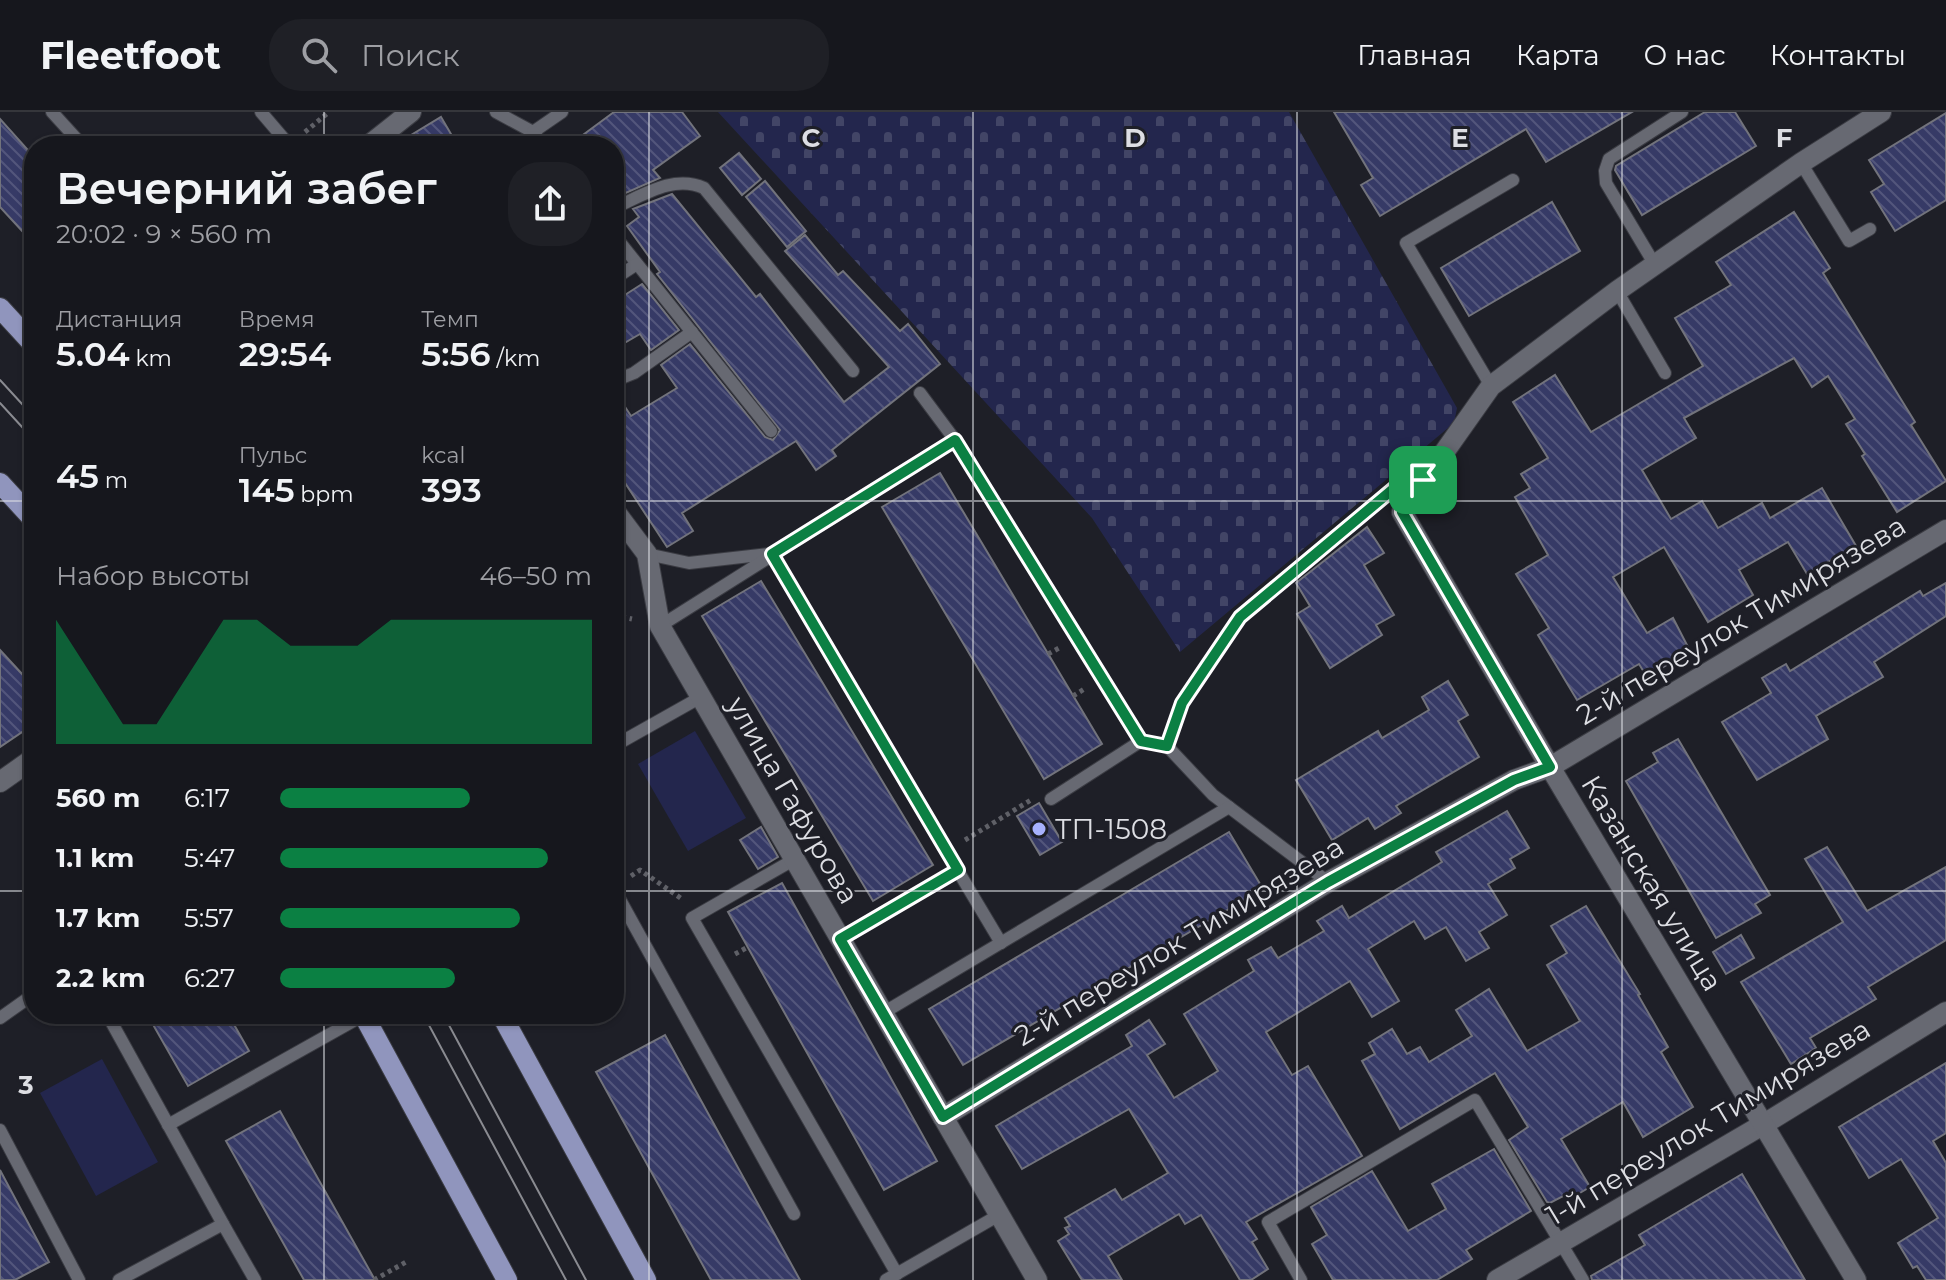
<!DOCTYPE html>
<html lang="ru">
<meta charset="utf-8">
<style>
:root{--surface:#16171d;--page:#1f2026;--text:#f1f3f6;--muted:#9e9fa4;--line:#35363b;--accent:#0b8043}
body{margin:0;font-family:Montserrat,sans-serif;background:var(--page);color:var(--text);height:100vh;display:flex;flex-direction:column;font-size:30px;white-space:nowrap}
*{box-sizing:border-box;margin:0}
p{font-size:26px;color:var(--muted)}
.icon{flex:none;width:44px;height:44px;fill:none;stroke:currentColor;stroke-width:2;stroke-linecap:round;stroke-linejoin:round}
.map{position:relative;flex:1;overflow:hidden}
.details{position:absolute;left:24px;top:24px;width:600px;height:888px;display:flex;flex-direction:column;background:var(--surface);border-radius:32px;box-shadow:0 2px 6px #0004,0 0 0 2px var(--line)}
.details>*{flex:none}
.pin{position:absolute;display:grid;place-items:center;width:68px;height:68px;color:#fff;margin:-34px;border-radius:16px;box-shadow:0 4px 12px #0006}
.round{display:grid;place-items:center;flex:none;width:84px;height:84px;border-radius:32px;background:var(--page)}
.overview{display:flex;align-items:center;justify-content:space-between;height:136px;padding:0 32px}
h1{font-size:44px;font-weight:600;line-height:60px}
.stats{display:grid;grid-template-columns:repeat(3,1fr);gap:12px;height:136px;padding:8px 32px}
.stats div{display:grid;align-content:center}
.stats b{font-size:34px;font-weight:600}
.stats small{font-size:22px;font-weight:400}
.stats p{font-size:22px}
.chart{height:224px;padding:16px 32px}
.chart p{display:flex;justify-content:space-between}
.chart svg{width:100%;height:144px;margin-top:8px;fill:var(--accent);opacity:.7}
ul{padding:0 32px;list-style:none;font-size:26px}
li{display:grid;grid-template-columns:128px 96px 1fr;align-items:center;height:60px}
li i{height:20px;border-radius:10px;background:var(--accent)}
header{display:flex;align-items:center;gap:48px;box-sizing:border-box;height:112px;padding:0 40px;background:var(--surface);border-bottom:2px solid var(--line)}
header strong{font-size:38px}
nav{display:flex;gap:44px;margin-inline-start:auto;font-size:28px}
.search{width:560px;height:72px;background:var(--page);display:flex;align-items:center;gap:20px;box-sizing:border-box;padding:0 28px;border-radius:32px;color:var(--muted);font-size:30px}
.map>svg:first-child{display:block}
.cemetery{fill:url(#cemetery-stones)}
.park{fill:#23264d}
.building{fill:url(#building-back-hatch);stroke:#72737c;stroke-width:2}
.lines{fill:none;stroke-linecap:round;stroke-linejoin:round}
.lane-casing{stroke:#3b3c43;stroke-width:14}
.street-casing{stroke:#3b3c43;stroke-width:22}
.secondary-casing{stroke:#3b3c43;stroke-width:22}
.primary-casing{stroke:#3b3c43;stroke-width:22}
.path{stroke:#5f6067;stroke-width:5;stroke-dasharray:4 4;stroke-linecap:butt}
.lane{stroke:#676972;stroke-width:12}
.street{stroke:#676972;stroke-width:20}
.secondary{stroke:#676972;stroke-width:20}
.primary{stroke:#9095bd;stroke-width:20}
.tram{stroke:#8a8b91;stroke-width:2}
.route-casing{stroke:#fff;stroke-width:16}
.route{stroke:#0b8043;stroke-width:10}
.grid{fill:none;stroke:#dddee3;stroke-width:2;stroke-opacity:0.55}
.poi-dot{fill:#a7b1fc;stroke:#1e1f27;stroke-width:3}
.labels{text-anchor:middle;stroke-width:6;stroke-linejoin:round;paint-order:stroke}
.street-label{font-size:28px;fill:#dddee3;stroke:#1e1f27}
.poi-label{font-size:28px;fill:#dddee3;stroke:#1e1f27;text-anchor:start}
.grid-label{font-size:26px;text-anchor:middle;font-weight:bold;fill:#dddee3;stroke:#1e1f27;stroke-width:6;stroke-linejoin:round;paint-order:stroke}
</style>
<header>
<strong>Fleetfoot</strong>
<div class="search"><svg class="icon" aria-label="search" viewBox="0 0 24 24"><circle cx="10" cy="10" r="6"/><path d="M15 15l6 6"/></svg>Поиск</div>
<nav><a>Главная</a><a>Карта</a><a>О нас</a><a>Контакты</a></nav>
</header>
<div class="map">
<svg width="1946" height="1168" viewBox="0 0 1946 1168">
<defs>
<pattern id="cemetery-stones" width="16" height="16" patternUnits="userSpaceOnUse" patternTransform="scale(2)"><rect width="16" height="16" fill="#23264d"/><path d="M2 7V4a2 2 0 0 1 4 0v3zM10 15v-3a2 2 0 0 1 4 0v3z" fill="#424566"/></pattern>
<pattern id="building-back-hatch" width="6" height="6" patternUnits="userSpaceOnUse" patternTransform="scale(2)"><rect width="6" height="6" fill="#363a66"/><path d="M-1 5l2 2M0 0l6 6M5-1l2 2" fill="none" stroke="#53567c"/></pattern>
</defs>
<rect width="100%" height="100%" fill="#1e1f27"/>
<path class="cemetery" d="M718,0H1289L1457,296L1454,311L1180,540L1092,406Z"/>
<g class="park">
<path d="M695,619L746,706L688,739L638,652Z"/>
<path d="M102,947L158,1050L96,1084L40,981Z"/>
</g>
<g class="building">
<path d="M614,0H682L700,24L653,58L660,66L621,83L614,73V34H568Z"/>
<path d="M1334,0H1632L1546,50L1526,17L1380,104L1361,73L1373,66Z"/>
<path d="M1705,0H1735L1756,34L1642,103L1615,58L1616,54Z"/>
<path d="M1946,1V88L1895,119L1871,80L1884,72L1869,48Z"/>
<path d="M441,5L458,34H393Z"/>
<path d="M0,7L34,45V132L0,95Z"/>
<path d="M739,41L761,67L742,83L720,56Z"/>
<path d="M765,69L806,119L787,135L746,85Z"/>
<path d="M672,82L756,185L760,182L844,290L889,255L785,139L805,123L838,163L843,159L900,219L908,212L940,252L832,338L836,344L816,358L796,329L682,401L693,419L667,435L614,354V278L631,304L677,276L661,253L690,232L765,325L773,328L780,318L657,162L660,160L627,114L639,105L633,97Z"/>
<path d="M1552,90L1580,139L1469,204L1441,156Z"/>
<path d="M1794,100L1830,156L1823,161L1915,310L1911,313L1946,369L1897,400L1862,344L1865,342L1846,312L1855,307L1828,264L1812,275L1794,246L1684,306L1696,326L1642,358L1671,407L1702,389L1718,416L1762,391L1770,406L1822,376L1856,434L1807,462L1788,430L1739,458L1753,483L1708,510L1664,435L1613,465L1647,521L1673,506L1690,539L1647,565L1639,552L1577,588L1538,523L1549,516L1516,462L1548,443L1515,385L1530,376L1521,362L1548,346L1513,290L1555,263L1591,320L1703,254L1675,206L1731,173L1716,150Z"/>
<path d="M642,172L679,218L651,238L640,222L614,237V190Z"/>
<path d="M940,361L1102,632L1044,667L882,395Z"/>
<path d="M1367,415L1384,441L1364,453L1394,503L1376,513L1382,523L1330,556L1297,502L1310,494L1296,471Z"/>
<path d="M761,469L933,753L873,789L702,504Z"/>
<path d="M1946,471V504L1874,550L1883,565L1816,604L1828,627L1757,668L1722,610L1771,581L1762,566L1786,552L1790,559L1920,479L1923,484Z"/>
<path d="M0,538L34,575V612L0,635Z"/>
<path d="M1448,569L1468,603L1458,609L1479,645L1396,694L1401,701L1375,717L1368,706L1332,728L1296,668L1378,619L1382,626L1429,598L1422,585Z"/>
<path d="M1678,627L1770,783L1755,792L1761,801L1716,826L1626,669L1658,650L1653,641Z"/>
<path d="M1039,691L1062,730L1040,743L1017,704Z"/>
<path d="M1507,699L1529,736L1510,747L1515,756L1488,772L1507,803L1479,820L1489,836L1466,849L1446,815L1425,827L1414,809L1368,837L1399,889L1372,905L1350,869L1266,920L1292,963L1308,954L1362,1044L1246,1110L1257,1127L1252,1130L1268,1157L1251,1168H1240L1201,1103L1185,1112L1179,1102L1108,1144L1122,1168H1082L1058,1129L1069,1122L1065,1116L1070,1114L1065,1106L1115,1077L1122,1088L1168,1061L1129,997L1022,1057L996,1014L1132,934L1126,923L1149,908L1165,932L1147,943L1174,986L1218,959L1184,902L1254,859L1248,848L1271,835L1278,846L1324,819L1317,809L1342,794L1349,806L1442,750L1436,740Z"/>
<path d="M761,715L778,745L758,757L740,728Z"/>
<path d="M1229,720L1263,777L963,953L929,897Z"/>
<path d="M1827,735L1867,799L1946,755V828L1868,875L1876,887L1810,926L1816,936L1791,952L1741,870L1843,810L1805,747Z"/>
<path d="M782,771L937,1049L884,1078L728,800Z"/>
<path d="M1586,794L1640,882L1638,883L1668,935L1661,940L1693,995L1643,1025L1623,990L1561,1027L1590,1075L1568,1088L1565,1083L1550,1091L1547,1090L1509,1028L1528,1015L1495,961L1400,1017L1362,949L1375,942L1369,931L1392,917L1407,942L1420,935L1429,950L1472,924L1456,898L1489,877L1527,939L1580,909L1547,853L1567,841L1551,814Z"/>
<path d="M1741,823L1754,846L1726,862L1713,840Z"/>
<path d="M147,902H228L249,939L188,974Z"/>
<path d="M665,923L715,1014L800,1168H711L596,960Z"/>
<path d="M1946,951V1021L1933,1029L1946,1051V1168H1926L1917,1154L1913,1156L1898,1131L1938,1106L1901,1047L1869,1066L1839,1015Z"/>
<path d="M280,999L375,1168H304L244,1061L226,1029Z"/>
<path d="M1494,1037L1531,1099L1466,1138L1472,1147L1437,1168H1333L1312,1132L1327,1123L1311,1095L1372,1059L1408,1119L1446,1097L1432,1072Z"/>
<path d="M0,1058L49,1150L15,1168H0Z"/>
<path d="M1742,1062L1805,1168H1592L1591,1164L1645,1133L1639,1123Z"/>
</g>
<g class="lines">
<defs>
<g id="lane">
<path d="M52,0L83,34"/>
<path d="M261,0L290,34"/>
<path d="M496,0L533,20L562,0"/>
<path d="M533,20L544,34"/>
<path d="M1801,51L1849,129L1870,117"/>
<path d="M614,96C642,84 673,62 704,76L853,259"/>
<path d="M614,123L771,319"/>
<path d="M1655,153L1606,71L1605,59L1609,47L1682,0"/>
<path d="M614,167L637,152"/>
<path d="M1617,179L1665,261"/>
<path d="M614,269L634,261L692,220"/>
<path d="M1491,274L1406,131L1513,68"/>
<path d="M920,281L955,328"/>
<path d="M647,442L689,451L769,442"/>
<path d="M660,514L955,328L1141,629L1167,634L1213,683L1328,770"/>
<path d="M614,634L701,585"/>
<path d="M1051,687L1141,629"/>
<path d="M936,722L1001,831"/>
<path d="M795,747L692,806L897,1162"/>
<path d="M614,777L794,1102"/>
<path d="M883,901L1229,695"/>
<path d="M107,902L223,1112"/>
<path d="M0,906L34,882"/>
<path d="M168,1013L364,903"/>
<path d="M0,1018L79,1168"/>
<path d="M119,1168L223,1112L255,1168"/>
<path d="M886,1168L999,1103"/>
<path d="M1301,1168L1268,1110L1475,988L1583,1168"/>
</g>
<g id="street">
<path d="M368,34L411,0"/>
<path d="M614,398L647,442L660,514L1037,1168"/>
<path d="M943,1005L1328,770L1514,668L1550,655L1946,418"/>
<path d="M1497,1168L1764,1012L1946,900"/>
<path d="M1856,1168L1550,655L1402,400L1491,274L1617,179L1801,51L1881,0"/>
</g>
<path id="secondary" d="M0,670L34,646"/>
<g id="primary">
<path d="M0,196L34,233"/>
<path d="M0,371L34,408"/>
<path d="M363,902L507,1168"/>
<path d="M501,902L646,1168"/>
</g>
</defs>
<use href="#lane" class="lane-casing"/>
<use href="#street" class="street-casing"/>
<use href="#secondary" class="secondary-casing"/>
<use href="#primary" class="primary-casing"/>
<g class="path">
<path d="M305,20L329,0"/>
<path d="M783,460L926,703"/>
<path d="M614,503L632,507"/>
<path d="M1048,542L1061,535"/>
<path d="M1073,584L1086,576"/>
<path d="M1173,616L1182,591L1240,505L1378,390"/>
<path d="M965,728L1031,688"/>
<path d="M631,764L640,758L682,787"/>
<path d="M862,814L940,768"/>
<path d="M735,842L748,835"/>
<path d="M374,1168L406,1150"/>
</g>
<use href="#lane" class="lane"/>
<use href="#street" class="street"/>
<use href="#secondary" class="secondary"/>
<use href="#primary" class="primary"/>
<g class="tram">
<path d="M0,268L34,305"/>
<path d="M0,291L34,328"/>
<path d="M423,902L566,1168"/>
<path d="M443,902L586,1168"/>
</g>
</g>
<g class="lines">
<defs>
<path id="route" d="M955,328L1141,629L1167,634L1182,591L1240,505L1404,368H1423L1402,400L1550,655L1514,668L1328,770L943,1005L840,827L958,758L772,442Z"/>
</defs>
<use href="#route" class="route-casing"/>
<use href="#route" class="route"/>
</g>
<path class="grid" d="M324,0V34M649,0V1168M973,0V1168M1297,0V1168M1622,0V1168M0,389H34M614,389H1946M0,779H34M614,779H1946M324,902V1168"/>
<circle class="poi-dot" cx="1039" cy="717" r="8"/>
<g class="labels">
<g class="street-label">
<text transform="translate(1741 508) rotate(-31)" y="10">2-й переулок Тимирязева</text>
<text transform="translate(793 688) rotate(60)" y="10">улица Гафурова</text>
<text transform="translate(1652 771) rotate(59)" y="10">Казанская улица</text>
<text transform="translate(1179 829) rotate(-31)" y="10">2-й переулок Тимирязева</text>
<text transform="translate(1708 1010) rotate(-31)" y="10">1-й переулок Тимирязева</text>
</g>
<g class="poi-label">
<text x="1055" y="727">ТП-1508</text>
</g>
</g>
<g class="grid-label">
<text x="811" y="35">C</text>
<text x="1135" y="35">D</text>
<text x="1460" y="35">E</text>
<text x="1784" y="35">F</text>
<text x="26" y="982">3</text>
</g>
</svg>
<div class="pin" style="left:1423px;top:368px;background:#1e9e55"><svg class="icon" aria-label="arrive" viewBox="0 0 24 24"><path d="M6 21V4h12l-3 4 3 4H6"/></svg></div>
<section class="details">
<div class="overview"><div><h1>Вечерний забег</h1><p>20:02 · 9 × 560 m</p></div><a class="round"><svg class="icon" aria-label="share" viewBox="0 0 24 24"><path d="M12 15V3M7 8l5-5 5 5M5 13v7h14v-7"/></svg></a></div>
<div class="stats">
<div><p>Дистанция</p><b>5.04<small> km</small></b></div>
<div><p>Время</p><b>29:54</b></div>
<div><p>Темп</p><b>5:56<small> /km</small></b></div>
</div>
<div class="stats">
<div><b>45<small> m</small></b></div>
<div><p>Пульс</p><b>145<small> bpm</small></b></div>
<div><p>kcal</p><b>393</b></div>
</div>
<div class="chart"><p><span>Набор высоты</span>46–50 m</p>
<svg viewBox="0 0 160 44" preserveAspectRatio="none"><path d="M0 44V6L10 22L20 38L30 38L40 22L50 6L60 6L70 14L80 14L90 14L100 6L110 6L120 6L130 6L140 6L150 6L160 6V44z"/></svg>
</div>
<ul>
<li><b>560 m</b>6:17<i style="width:61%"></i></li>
<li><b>1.1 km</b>5:47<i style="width:86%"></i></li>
<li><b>1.7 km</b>5:57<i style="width:77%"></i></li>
<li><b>2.2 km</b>6:27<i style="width:56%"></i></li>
</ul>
</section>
</div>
